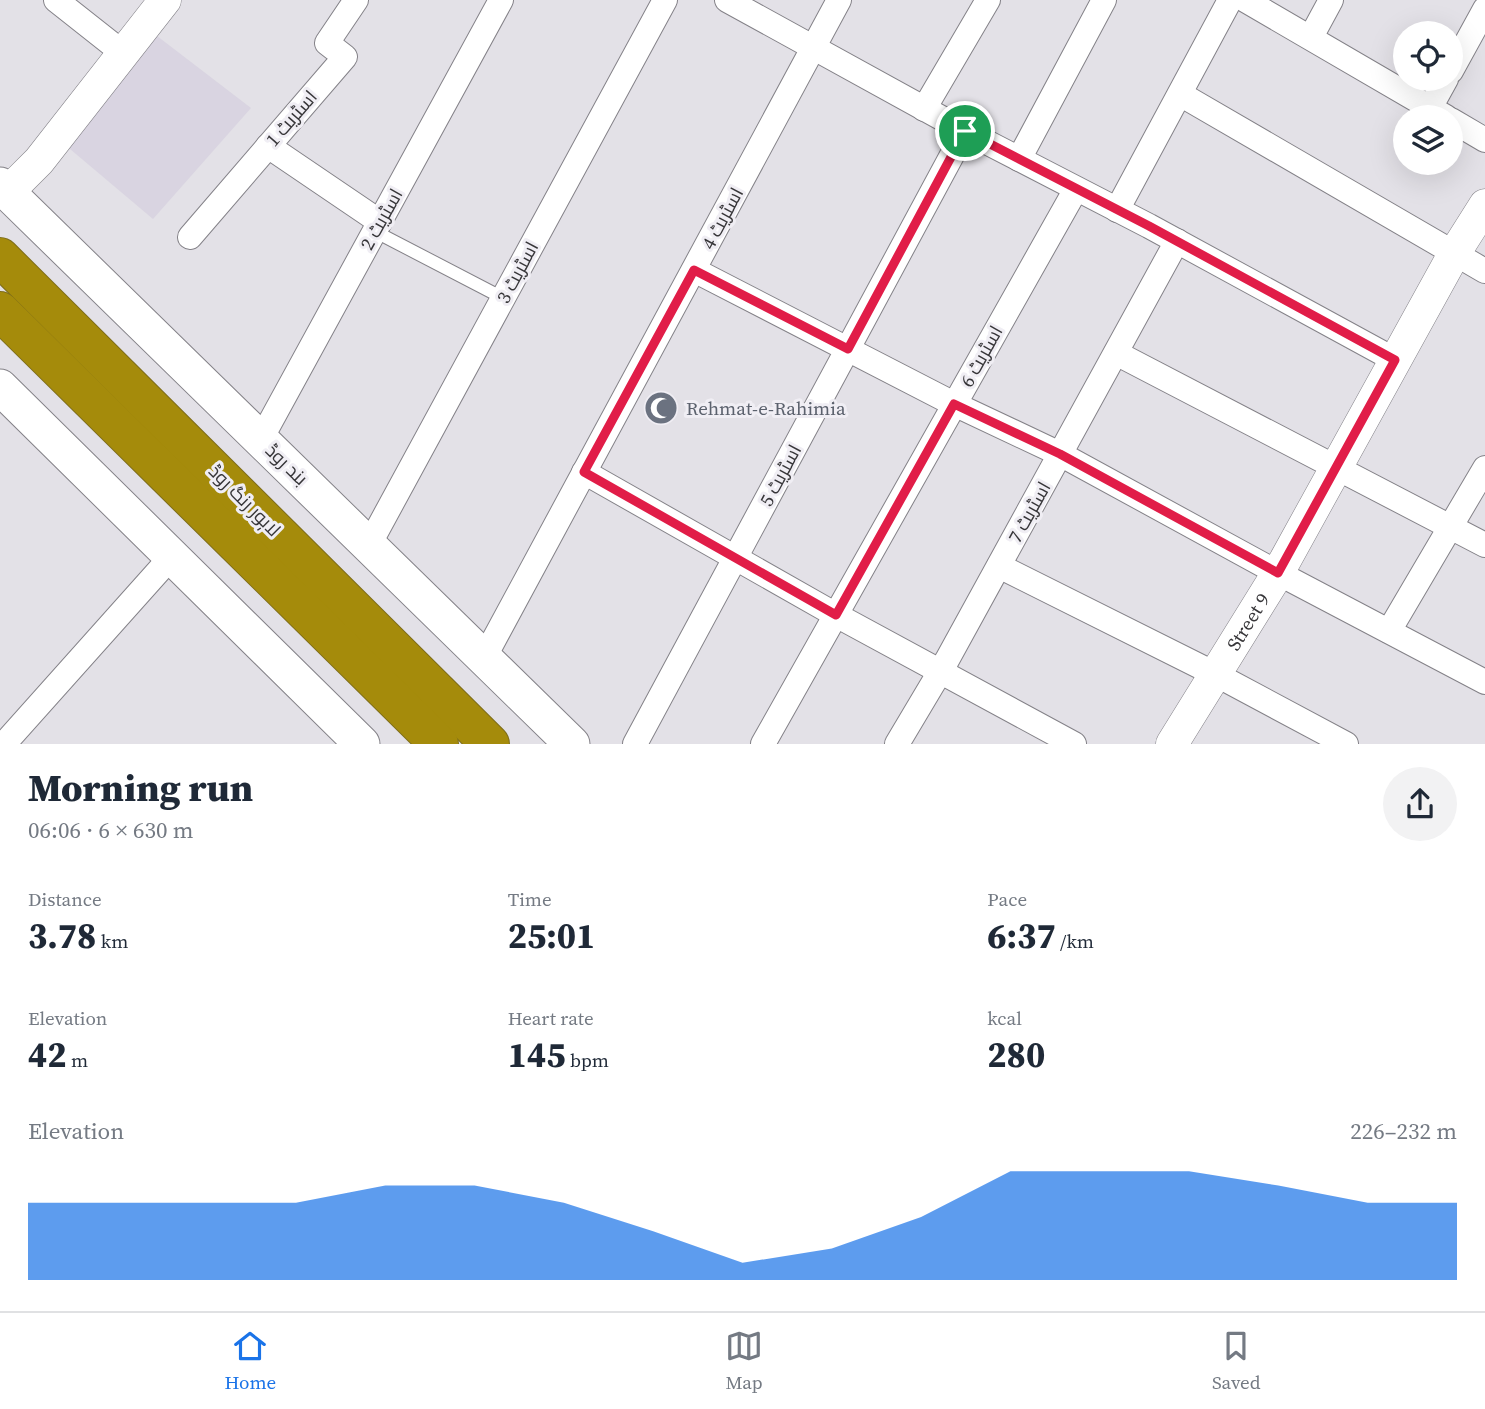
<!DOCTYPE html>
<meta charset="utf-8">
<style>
:root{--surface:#fff;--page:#f2f2f3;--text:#1f2937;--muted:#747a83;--line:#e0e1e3;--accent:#1a73e8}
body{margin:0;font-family:"Source Serif 4",Cairo,serif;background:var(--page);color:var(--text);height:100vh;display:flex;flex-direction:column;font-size:26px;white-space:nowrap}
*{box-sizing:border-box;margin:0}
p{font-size:23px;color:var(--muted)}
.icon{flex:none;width:38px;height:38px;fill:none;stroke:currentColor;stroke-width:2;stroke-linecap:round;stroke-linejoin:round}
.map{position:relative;height:744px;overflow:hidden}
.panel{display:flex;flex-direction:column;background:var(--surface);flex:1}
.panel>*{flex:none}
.buttons{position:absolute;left:1393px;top:21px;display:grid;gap:14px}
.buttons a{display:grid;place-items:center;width:70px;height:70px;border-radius:50%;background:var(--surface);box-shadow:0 7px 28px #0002;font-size:35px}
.pin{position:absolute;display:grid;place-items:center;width:60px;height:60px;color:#fff;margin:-30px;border:4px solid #fff;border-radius:50%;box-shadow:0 2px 7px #0007}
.round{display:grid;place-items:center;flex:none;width:74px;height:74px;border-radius:37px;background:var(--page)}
.summary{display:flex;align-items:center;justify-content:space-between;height:119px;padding:0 28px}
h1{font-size:38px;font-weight:800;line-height:52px}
.metrics{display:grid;grid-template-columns:repeat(3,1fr);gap:10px;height:119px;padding:7px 28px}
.metrics div{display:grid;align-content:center}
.metrics b{font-size:35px;font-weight:800}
.metrics small{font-size:19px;font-weight:400}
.metrics p{font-size:19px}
.chart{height:196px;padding:14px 28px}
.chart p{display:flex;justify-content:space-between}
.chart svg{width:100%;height:126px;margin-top:7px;fill:var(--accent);opacity:.7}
.tab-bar{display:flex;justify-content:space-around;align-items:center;height:98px;border-top:2px solid var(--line);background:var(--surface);font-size:19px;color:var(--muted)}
.tab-bar a{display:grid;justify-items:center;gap:4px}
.tab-bar .current{color:var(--accent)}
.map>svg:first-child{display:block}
.built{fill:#d9d4e1}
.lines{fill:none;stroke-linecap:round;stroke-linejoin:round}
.service-casing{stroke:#848288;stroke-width:14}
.minor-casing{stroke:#848288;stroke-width:26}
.tertiary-casing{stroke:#848288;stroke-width:33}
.secondary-casing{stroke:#848288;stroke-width:37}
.motorway-casing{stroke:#7e6d1b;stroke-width:40}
.service{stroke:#fff;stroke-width:12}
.minor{stroke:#fff;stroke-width:24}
.tertiary{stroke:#fff;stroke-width:32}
.secondary{stroke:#fff;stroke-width:35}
.motorway{stroke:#a58b0b;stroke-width:38}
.route-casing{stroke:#fff;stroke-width:14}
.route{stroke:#e11d48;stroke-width:9}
.labels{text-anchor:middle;stroke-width:6;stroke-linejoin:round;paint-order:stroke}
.street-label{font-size:19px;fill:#373639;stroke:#f0eef4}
.worship-label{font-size:19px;fill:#5b616d;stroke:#f0eef4;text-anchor:start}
</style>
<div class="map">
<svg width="1485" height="744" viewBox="0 0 1485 744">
<rect width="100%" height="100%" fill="#e3e1e7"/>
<path class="built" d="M144,26L251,108L153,219L57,138Z"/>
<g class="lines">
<defs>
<path id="service" d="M374,231L503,298"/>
<g id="minor">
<path d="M56,0L123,53"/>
<path d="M727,0L965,131L1149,226L1395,360"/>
<path d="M1245,0L1446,117"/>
<path d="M1311,37L1331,0"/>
<path d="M1451,71L1485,9"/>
<path d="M1180,94L1485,271"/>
<path d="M1430,108L1446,79"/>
<path d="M924,109L988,0"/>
<path d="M1451,120L1485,140"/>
<path d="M268,146L380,222"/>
<path d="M1019,159L1104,0"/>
<path d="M1117,210L1230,0"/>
<path d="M190,237L345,57L327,43L356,0"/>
<path d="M694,270L954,404L1060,454L1278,573L1485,682"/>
<path d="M1116,353L1485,545"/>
<path d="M261,439L501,0"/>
<path d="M584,472L836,615L1074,744"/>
<path d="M369,545L665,0"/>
<path d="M999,566L1215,674L1346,744"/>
<path d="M1389,631L1485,468"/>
<path d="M484,658L839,0"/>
<path d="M4,744L172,556"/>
<path d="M635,744L965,131"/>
<path d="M763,744L1076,189"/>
<path d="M897,744L947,660L1177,241"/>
</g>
<g id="tertiary">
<path d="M8,192L39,161L165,0"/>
<path id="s1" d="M1172,744L1278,573L1454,254L1485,205"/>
</g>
<g id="secondary">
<path d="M0,185L572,744"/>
<path d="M0,387L362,744"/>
</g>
<g id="motorway">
<path d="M0,257L490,744"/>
<path d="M0,311L439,744"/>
</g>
</defs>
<use href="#service" class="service-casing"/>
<use href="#minor" class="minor-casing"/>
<use href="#tertiary" class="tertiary-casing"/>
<use href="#secondary" class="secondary-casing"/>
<use href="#motorway" class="motorway-casing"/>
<use href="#service" class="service"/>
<use href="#minor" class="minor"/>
<use href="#tertiary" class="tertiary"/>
<use href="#secondary" class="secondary"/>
<use href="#motorway" class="motorway"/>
</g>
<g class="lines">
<defs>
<path id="route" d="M965,131L1149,226L1395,360L1278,573L1060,454L954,404L836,615L584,472L694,270L848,349Z"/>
</defs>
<use href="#route" class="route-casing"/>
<use href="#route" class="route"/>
</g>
<defs>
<symbol id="mosque-disc" viewBox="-11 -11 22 22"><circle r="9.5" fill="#6b7280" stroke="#f0eef4"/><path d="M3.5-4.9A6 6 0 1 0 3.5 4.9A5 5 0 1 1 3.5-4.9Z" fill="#fff"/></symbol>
</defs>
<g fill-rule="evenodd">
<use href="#mosque-disc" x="642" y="389" width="38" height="38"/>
</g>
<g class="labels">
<g class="street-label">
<text transform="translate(291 118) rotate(-49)" y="7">اسٹریٹ 1</text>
<text transform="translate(722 218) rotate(-62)" y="7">اسٹریٹ 4</text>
<text transform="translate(381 219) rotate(-61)" y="7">اسٹریٹ 2</text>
<text transform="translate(517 272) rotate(-62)" y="7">اسٹریٹ 3</text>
<text transform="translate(981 356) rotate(-61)" y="7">اسٹریٹ 6</text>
<text transform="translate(287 464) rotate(44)" y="7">بند روڈ</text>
<text transform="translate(780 475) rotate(-62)" y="7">اسٹریٹ 5</text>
<text transform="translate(245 500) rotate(45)" y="7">لاہور رنگ روڈ</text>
<text transform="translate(1029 512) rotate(-61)" y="7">اسٹریٹ 7</text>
<text dy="7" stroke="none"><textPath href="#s1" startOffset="144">Street 9</textPath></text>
</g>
<g class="worship-label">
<text x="686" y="415">Rehmat-e-Rahimia</text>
</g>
</g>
</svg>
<div class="buttons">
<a><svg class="icon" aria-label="locate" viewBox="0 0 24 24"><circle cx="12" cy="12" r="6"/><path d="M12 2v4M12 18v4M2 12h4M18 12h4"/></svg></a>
<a><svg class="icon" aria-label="layers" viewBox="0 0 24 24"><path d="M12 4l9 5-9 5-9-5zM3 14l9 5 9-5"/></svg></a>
</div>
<div class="pin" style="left:965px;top:131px;background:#1e9e55"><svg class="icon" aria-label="arrive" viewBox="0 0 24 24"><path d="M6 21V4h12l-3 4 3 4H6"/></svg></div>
</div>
<section class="panel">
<div class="summary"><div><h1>Morning run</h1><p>06:06 · 6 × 630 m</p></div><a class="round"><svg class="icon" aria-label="share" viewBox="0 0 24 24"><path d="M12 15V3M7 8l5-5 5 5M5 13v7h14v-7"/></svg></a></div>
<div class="metrics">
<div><p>Distance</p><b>3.78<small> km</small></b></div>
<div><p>Time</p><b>25:01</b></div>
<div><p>Pace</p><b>6:37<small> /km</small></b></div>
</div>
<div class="metrics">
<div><p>Elevation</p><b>42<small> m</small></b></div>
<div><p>Heart rate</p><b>145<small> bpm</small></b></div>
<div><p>kcal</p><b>280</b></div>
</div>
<div class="chart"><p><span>Elevation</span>226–232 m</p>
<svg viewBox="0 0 160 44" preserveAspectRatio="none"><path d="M0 44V17L10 17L20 17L30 17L40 11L50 11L60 17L70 27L80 38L90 33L100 22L110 6L120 6L130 6L140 11L150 17L160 17V44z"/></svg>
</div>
</section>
<nav class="tab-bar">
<a class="current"><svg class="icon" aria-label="home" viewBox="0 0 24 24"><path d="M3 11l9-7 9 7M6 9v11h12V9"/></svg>Home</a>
<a><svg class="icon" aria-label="map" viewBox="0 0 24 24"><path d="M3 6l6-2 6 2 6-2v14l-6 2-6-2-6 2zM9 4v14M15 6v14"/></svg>Map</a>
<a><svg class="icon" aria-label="saved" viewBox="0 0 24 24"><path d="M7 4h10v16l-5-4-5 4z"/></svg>Saved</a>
</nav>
